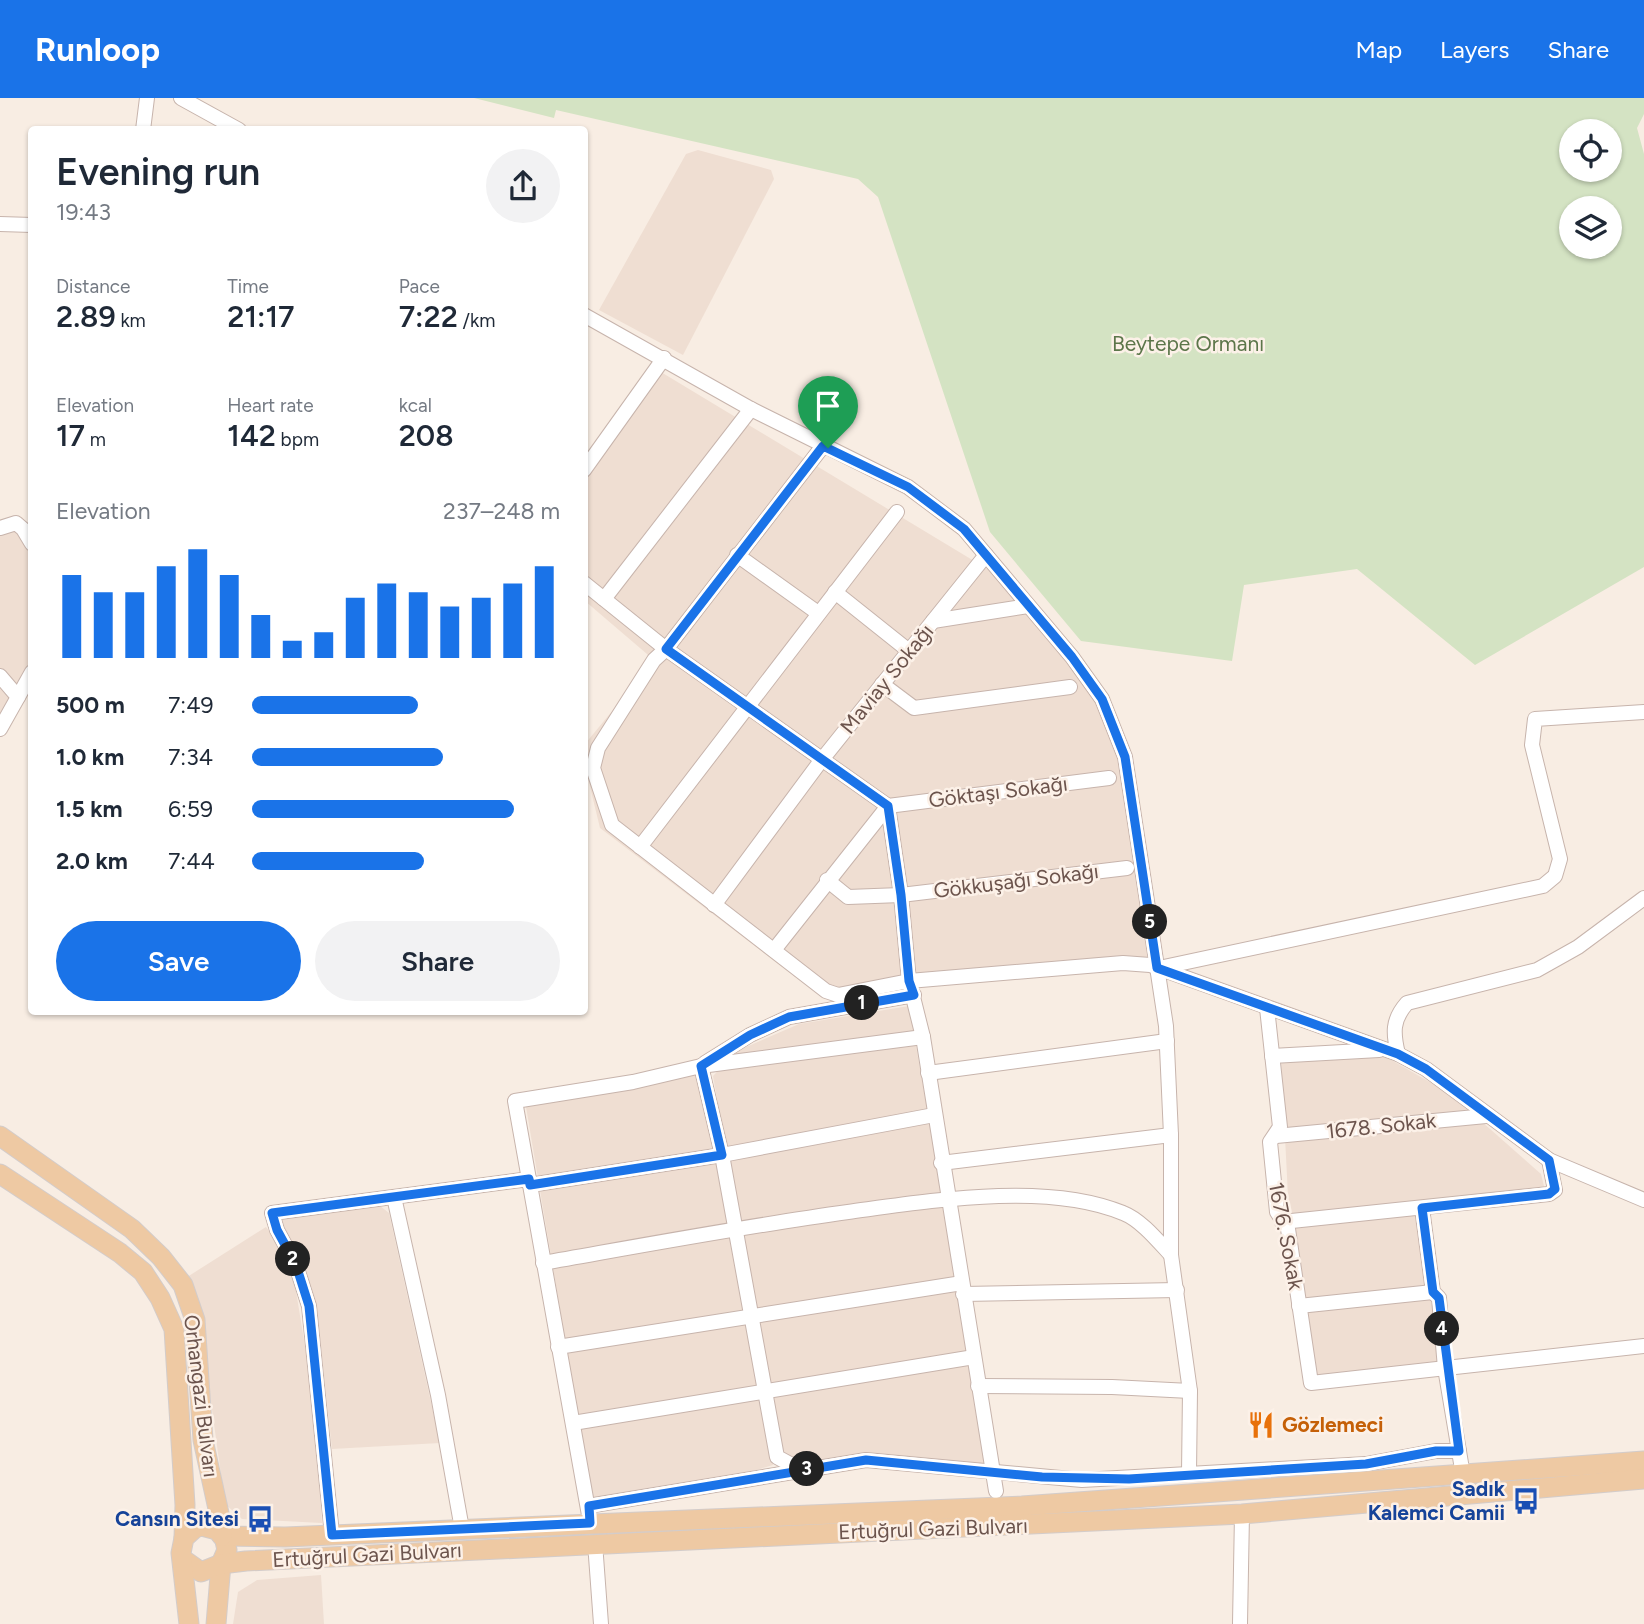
<!DOCTYPE html>
<meta charset="utf-8">
<style>
:root{--surface:#fff;--page:#f2f2f3;--text:#1f2937;--muted:#747a83;--accent:#1a73e8}
body{margin:0;font-family:Figtree,sans-serif;background:var(--page);color:var(--text);height:100vh;display:flex;flex-direction:column;font-size:26px;white-space:nowrap}
*{box-sizing:border-box;margin:0}
p{font-size:23px;color:var(--muted)}
.icon{flex:none;width:38px;height:38px;fill:none;stroke:currentColor;stroke-width:2;stroke-linecap:round;stroke-linejoin:round}
.map{position:relative;flex:1;overflow:hidden}
.drawer{position:absolute;left:28px;top:28px;width:560px;height:889px;display:flex;flex-direction:column;background:var(--surface);border-radius:7px;box-shadow:0 2px 5px #0004}
.drawer>*{flex:none}
.fabs{position:absolute;left:1559px;top:21px;display:grid;gap:14px}
.fabs a{display:grid;place-items:center;width:63px;height:63px;border-radius:50%;background:var(--surface);box-shadow:0 2px 5px #0004;font-size:35px}
.pin{position:absolute;display:grid;place-items:center;width:60px;height:60px;color:#fff;margin:-72px -30px;border-radius:50% 50% 50% 0;rotate:-45deg;box-shadow:0 0 7px #0007}
.pin .icon{rotate:45deg}
.km{position:absolute;width:35px;height:35px;margin:-18px;border-radius:50%;background:#222;color:#fff;font-size:19px;line-height:35px;text-align:center}
.round{display:grid;place-items:center;flex:none;width:74px;height:74px;border-radius:37px;background:var(--page)}
.headline{display:flex;align-items:center;justify-content:space-between;height:119px;padding:0 28px}
h1{font-size:38px;font-weight:600;line-height:52px}
.figures{display:grid;grid-template-columns:repeat(3,1fr);gap:10px;height:119px;padding:7px 28px}
.figures div{display:grid;align-content:center}
.figures b{font-size:30px;font-weight:600}
.figures small{font-size:19px;font-weight:400}
.figures p{font-size:19px}
.chart{height:196px;padding:14px 28px}
.chart p{display:flex;justify-content:space-between}
.chart svg{width:100%;height:126px;margin-top:7px;stroke:var(--accent);stroke-width:6}
.action{display:flex;gap:14px;margin-top:auto;padding:14px 28px}
.action a{flex:1;height:80px;border-radius:42px;background:var(--accent);color:#fff;font-size:28px;font-weight:600;line-height:80px;text-align:center}
.action a+a{background:var(--page);color:var(--text)}
ul{padding:0 28px;list-style:none;font-size:23px}
li{display:grid;grid-template-columns:112px 84px 1fr;align-items:center;height:52px}
li i{height:18px;border-radius:9px;background:var(--accent)}
header{display:flex;align-items:center;gap:42px;box-sizing:border-box;height:98px;padding:0 35px;background:var(--accent);color:#fff}
header strong{font-size:33px}
nav{display:flex;gap:38px;margin-inline-start:auto;font-size:24px}
.map>svg:first-child{display:block}
.residential{fill:#efded2}
.green{fill:#d4e3c3;fill-rule:evenodd}
.lines{fill:none;stroke-linecap:round;stroke-linejoin:round}
.minor-casing{stroke:#c7b4ac;stroke-width:16}
.major-casing{stroke:#d3ccca;stroke-width:21}
.minor{stroke:#fff;stroke-width:14}
.major{stroke:#eec9a3;stroke-width:19}
.route-casing{stroke:#fff;stroke-width:14}
.route{stroke:#1a73e8;stroke-width:9}
.labels{text-anchor:middle;stroke-width:5;stroke-linejoin:round;paint-order:stroke}
.park-label{font-size:21px;fill:#5c764a;stroke:#fcf1e8}
.street-label{font-size:21px;fill:#6c544d;stroke:#fcf1e8}
.food-label{font-size:21px;font-weight:bold;fill:#c56008;stroke:#fcf1e8;text-anchor:start}
.transit-label{font-size:21px;font-weight:bold;fill:#164399;stroke:#fcf1e8;text-anchor:end}
</style>
<header>
<strong>Runloop</strong>
<nav><a>Map</a><a>Layers</a><a>Share</a></nav>
</header>
<div class="map">
<svg width="1644" height="1526" viewBox="0 0 1644 1526">
<rect width="100%" height="100%" fill="#f8ede3"/>
<g class="residential">
<path d="M698,52L771,72L774,81L683,257L599,212L686,56Z"/>
<path d="M651,268L989,472L1093,590L1132,659L1162,862L823,900L600,730L585,668V646L654,562L585,503V359Z"/>
<path d="M22,419L31,433V583L0,626V427Z"/>
<path d="M909,908L990,1369L802,1367L780,1357L713,978L737,953L799,926Z"/>
<path d="M1381,956L1440,990L1481,1023L1541,1076L1545,1092L1418,1117L1441,1266L1317,1280L1289,1117L1281,962Z"/>
<path d="M701,968L773,1367L740,1377L592,1402L525,1003Z"/>
<path d="M380,1108L389,1115L440,1345L332,1351L319,1231L299,1159L279,1119Z"/>
<path d="M266,1129L284,1153L294,1181L314,1303L322,1425L242,1421L225,1406L199,1217L184,1181Z"/>
<path d="M321,1477L324,1526H233L238,1494L257,1482Z"/>
</g>
<path class="green" d="M474,0H1644V16L1637,30L1644,56V469L1475,567L1357,471L1244,487L1232,563L1081,543L990,434L878,99L858,81L556,12L554,20ZM1572,33H1610V72H1572ZM1572,110H1610V149H1572Z"/>
<g class="lines">
<defs>
<g id="minor">
<path d="M181,0L239,32"/>
<path d="M143,32L147,0"/>
<path d="M0,126L32,127"/>
<path d="M584,217L751,311L908,389L964,431L1072,559L1102,601L1125,659L1166,928L1171,1037V1157L1190,1293L1189,1375"/>
<path d="M823,348L666,551L654,562L598,650L593,670L612,727L826,893L838,897L909,883L1123,865L1150,867L1398,956L1426,971L1549,1062L1644,1102"/>
<path d="M584,372L664,260"/>
<path d="M0,430L16,425L23,431L32,446"/>
<path d="M737,457L818,515"/>
<path d="M584,485L666,551L888,708L901,797L909,883L923,939L996,1393"/>
<path d="M835,494L909,553"/>
<path d="M604,501L751,311"/>
<path d="M933,523L1028,508"/>
<path d="M0,578L18,599L0,631"/>
<path d="M882,586L914,610L1070,589"/>
<path d="M18,599L32,574"/>
<path d="M640,749L897,414"/>
<path d="M827,782L848,799L901,797L1127,770"/>
<path d="M714,807L820,664L986,457"/>
<path d="M774,852L888,708L1109,680"/>
<path d="M1159,870L1543,788L1555,778L1560,761L1532,647L1535,621L1644,614"/>
<path d="M1267,910L1280,1029L1270,1044L1277,1114L1288,1131L1311,1285L1644,1248"/>
<path d="M1398,956C1393,935 1392,922 1407,905L1537,872L1578,849L1644,800"/>
<path d="M1272,958L1379,952"/>
<path d="M705,965L750,937L789,919L914,897"/>
<path d="M701,968L722,1057L777,1359L801,1372"/>
<path d="M928,975L1167,943"/>
<path d="M1276,1038L1486,1018"/>
<path d="M941,1065L1171,1037"/>
<path d="M530,1087L722,1057L934,1017"/>
<path d="M394,1099L438,1297L462,1431"/>
<path d="M1422,1110L1433,1194L1439,1200L1445,1270L1463,1377"/>
<path d="M1282,1124L1549,1096L1555,1092L1549,1062"/>
<path d="M543,1165C645,1147 746,1128 848,1114C929,1103 1046,1083 1123,1115C1141,1122 1158,1143 1171,1157"/>
<path d="M963,1196L1177,1192"/>
<path d="M1299,1208L1433,1194"/>
<path d="M558,1249L962,1185"/>
<path d="M978,1288L1112,1289L1190,1293"/>
<path d="M573,1325L974,1259"/>
<path d="M588,1408L866,1362L1082,1382L1366,1366L1436,1353H1459"/>
<path d="M589,1417L515,1003L633,984L701,968L923,939"/>
<path d="M332,1437L309,1208L296,1167L277,1132L272,1115L529,1081"/>
<path d="M595,1445L601,1526"/>
<path d="M1240,1526L1242,1416"/>
</g>
<g id="major">
<path d="M0,1038L132,1131L161,1159L183,1187L195,1222L203,1342L227,1452L221,1466L216,1526"/>
<path d="M0,1076L120,1155L143,1174L160,1200L174,1231L185,1407L184,1440"/>
<path d="M222,1438L285,1439L1022,1408L1644,1363"/>
<path d="M184,1462L201,1474L221,1466L246,1463L1242,1416L1644,1381"/>
<path d="M189,1526L181,1455L184,1440L195,1430L202,1428L217,1432L222,1438"/>
</g>
</defs>
<use href="#minor" class="minor-casing"/>
<use href="#major" class="major-casing"/>
<use href="#minor" class="minor"/>
<use href="#major" class="major"/>
</g>
<g class="lines">
<defs>
<path id="route" d="M823,348L908,389L964,431L1072,559L1102,601L1125,659L1157,870L1398,956L1426,971L1549,1062L1555,1091L1549,1096L1422,1110L1433,1194L1439,1200L1459,1353H1436L1366,1366L1129,1381L1042,1379L866,1362L589,1408L590,1425L332,1437L309,1208L296,1167L277,1132L272,1115L529,1081L530,1087L722,1057L701,968L750,937L789,919L914,897L909,883L901,797L888,708L666,551Z"/>
</defs>
<use href="#route" class="route-casing"/>
<use href="#route" class="route"/>
</g>
<defs>
<symbol id="restaurant-bare" viewBox="-9 -9 18 18"><path d="M-5-6h1v4h1v-4h1v4h1v-4h1v5L-1.5 .5V6h-2V.5L-5-1ZM5-6V6H3V1.5H1.5Q1.5-4 5-6Z" fill="#e8710a" stroke="#fcf1e8" stroke-width="2.5" paint-order="stroke"/></symbol>
<symbol id="bus-bare" viewBox="-9 -9 18 18"><path d="M-5-6H5V4H4V6H2V4H-2V6H-4V4H-5ZM-3.5-4V0h7V-4ZM-3.5 1.2v1.5H-2V1.2ZM2 1.2v1.5H3.5V1.2Z" fill="#1a4fb4" stroke="#fcf1e8" stroke-width="2.5" paint-order="stroke"/></symbol>
</defs>
<g fill-rule="evenodd">
<use href="#restaurant-bare" x="1242" y="1308" width="38" height="38"/>
<use href="#bus-bare" x="1507" y="1384" width="38" height="38"/>
<use href="#bus-bare" x="241" y="1402" width="38" height="38"/>
</g>
<g class="labels">
<g class="park-label">
<text x="1188" y="253">Beytepe Ormanı</text>
</g>
<g class="street-label">
<text transform="translate(887 581) rotate(-51)" y="7">Maviay Sokağı</text>
<text transform="translate(998 694) rotate(-7)" y="7">Göktaşı Sokağı</text>
<text transform="translate(1016 783) rotate(-7)" y="7">Gökkuşağı Sokağı</text>
<text transform="translate(1381 1028) rotate(-6)" y="7">1678. Sokak</text>
<text transform="translate(1286 1138) rotate(79)" y="7">1676. Sokak</text>
<text transform="translate(201 1298) rotate(83)" y="7">Orhangazi Bulvarı</text>
<text transform="translate(933 1431) rotate(-2)" y="7">Ertuğrul Gazi Bulvarı</text>
<text transform="translate(367 1457) rotate(-3)" y="7">Ertuğrul Gazi Bulvarı</text>
</g>
<g class="food-label">
<text x="1282" y="1334">Gözlemeci</text>
</g>
<g class="transit-label">
<text x="1505" y="1398">Sadık<tspan x="1505" dy="24">Kalemci Camii</tspan></text>
<text x="239" y="1428">Cansın Sitesi</text>
</g>
</g>
</svg>
<div class="fabs">
<a><svg class="icon" aria-label="locate" viewBox="0 0 24 24"><circle cx="12" cy="12" r="6"/><path d="M12 2v4M12 18v4M2 12h4M18 12h4"/></svg></a>
<a><svg class="icon" aria-label="layers" viewBox="0 0 24 24"><path d="M12 4l9 5-9 5-9-5zM3 14l9 5 9-5"/></svg></a>
</div>
<div class="pin" style="left:828px;top:350px;background:#1e9e55"><svg class="icon" aria-label="arrive" viewBox="0 0 24 24"><path d="M6 21V4h12l-3 4 3 4H6"/></svg></div>
<b class="km" style="left:862px;top:905px">1</b>
<b class="km" style="left:293px;top:1161px">2</b>
<b class="km" style="left:807px;top:1371px">3</b>
<b class="km" style="left:1442px;top:1231px">4</b>
<b class="km" style="left:1150px;top:824px">5</b>
<section class="drawer">
<div class="headline"><div><h1>Evening run</h1><p>19:43</p></div><a class="round"><svg class="icon" aria-label="share" viewBox="0 0 24 24"><path d="M12 15V3M7 8l5-5 5 5M5 13v7h14v-7"/></svg></a></div>
<div class="figures">
<div><p>Distance</p><b>2.89<small> km</small></b></div>
<div><p>Time</p><b>21:17</b></div>
<div><p>Pace</p><b>7:22<small> /km</small></b></div>
</div>
<div class="figures">
<div><p>Elevation</p><b>17<small> m</small></b></div>
<div><p>Heart rate</p><b>142<small> bpm</small></b></div>
<div><p>kcal</p><b>208</b></div>
</div>
<div class="chart"><p><span>Elevation</span>237–248 m</p>
<svg viewBox="0 0 160 44" preserveAspectRatio="none"><path d="M5 44V15M15 44V21M25 44V21M35 44V12M45 44V6M55 44V15M65 44V29M75 44V38M85 44V35M95 44V23M105 44V18M115 44V21M125 44V26M135 44V23M145 44V18M155 44V12"/></svg>
</div>
<ul>
<li><b>500 m</b>7:49<i style="width:54%"></i></li>
<li><b>1.0 km</b>7:34<i style="width:62%"></i></li>
<li><b>1.5 km</b>6:59<i style="width:85%"></i></li>
<li><b>2.0 km</b>7:44<i style="width:56%"></i></li>
</ul>
<div class="action"><a>Save</a><a>Share</a></div>
</section>
</div>
